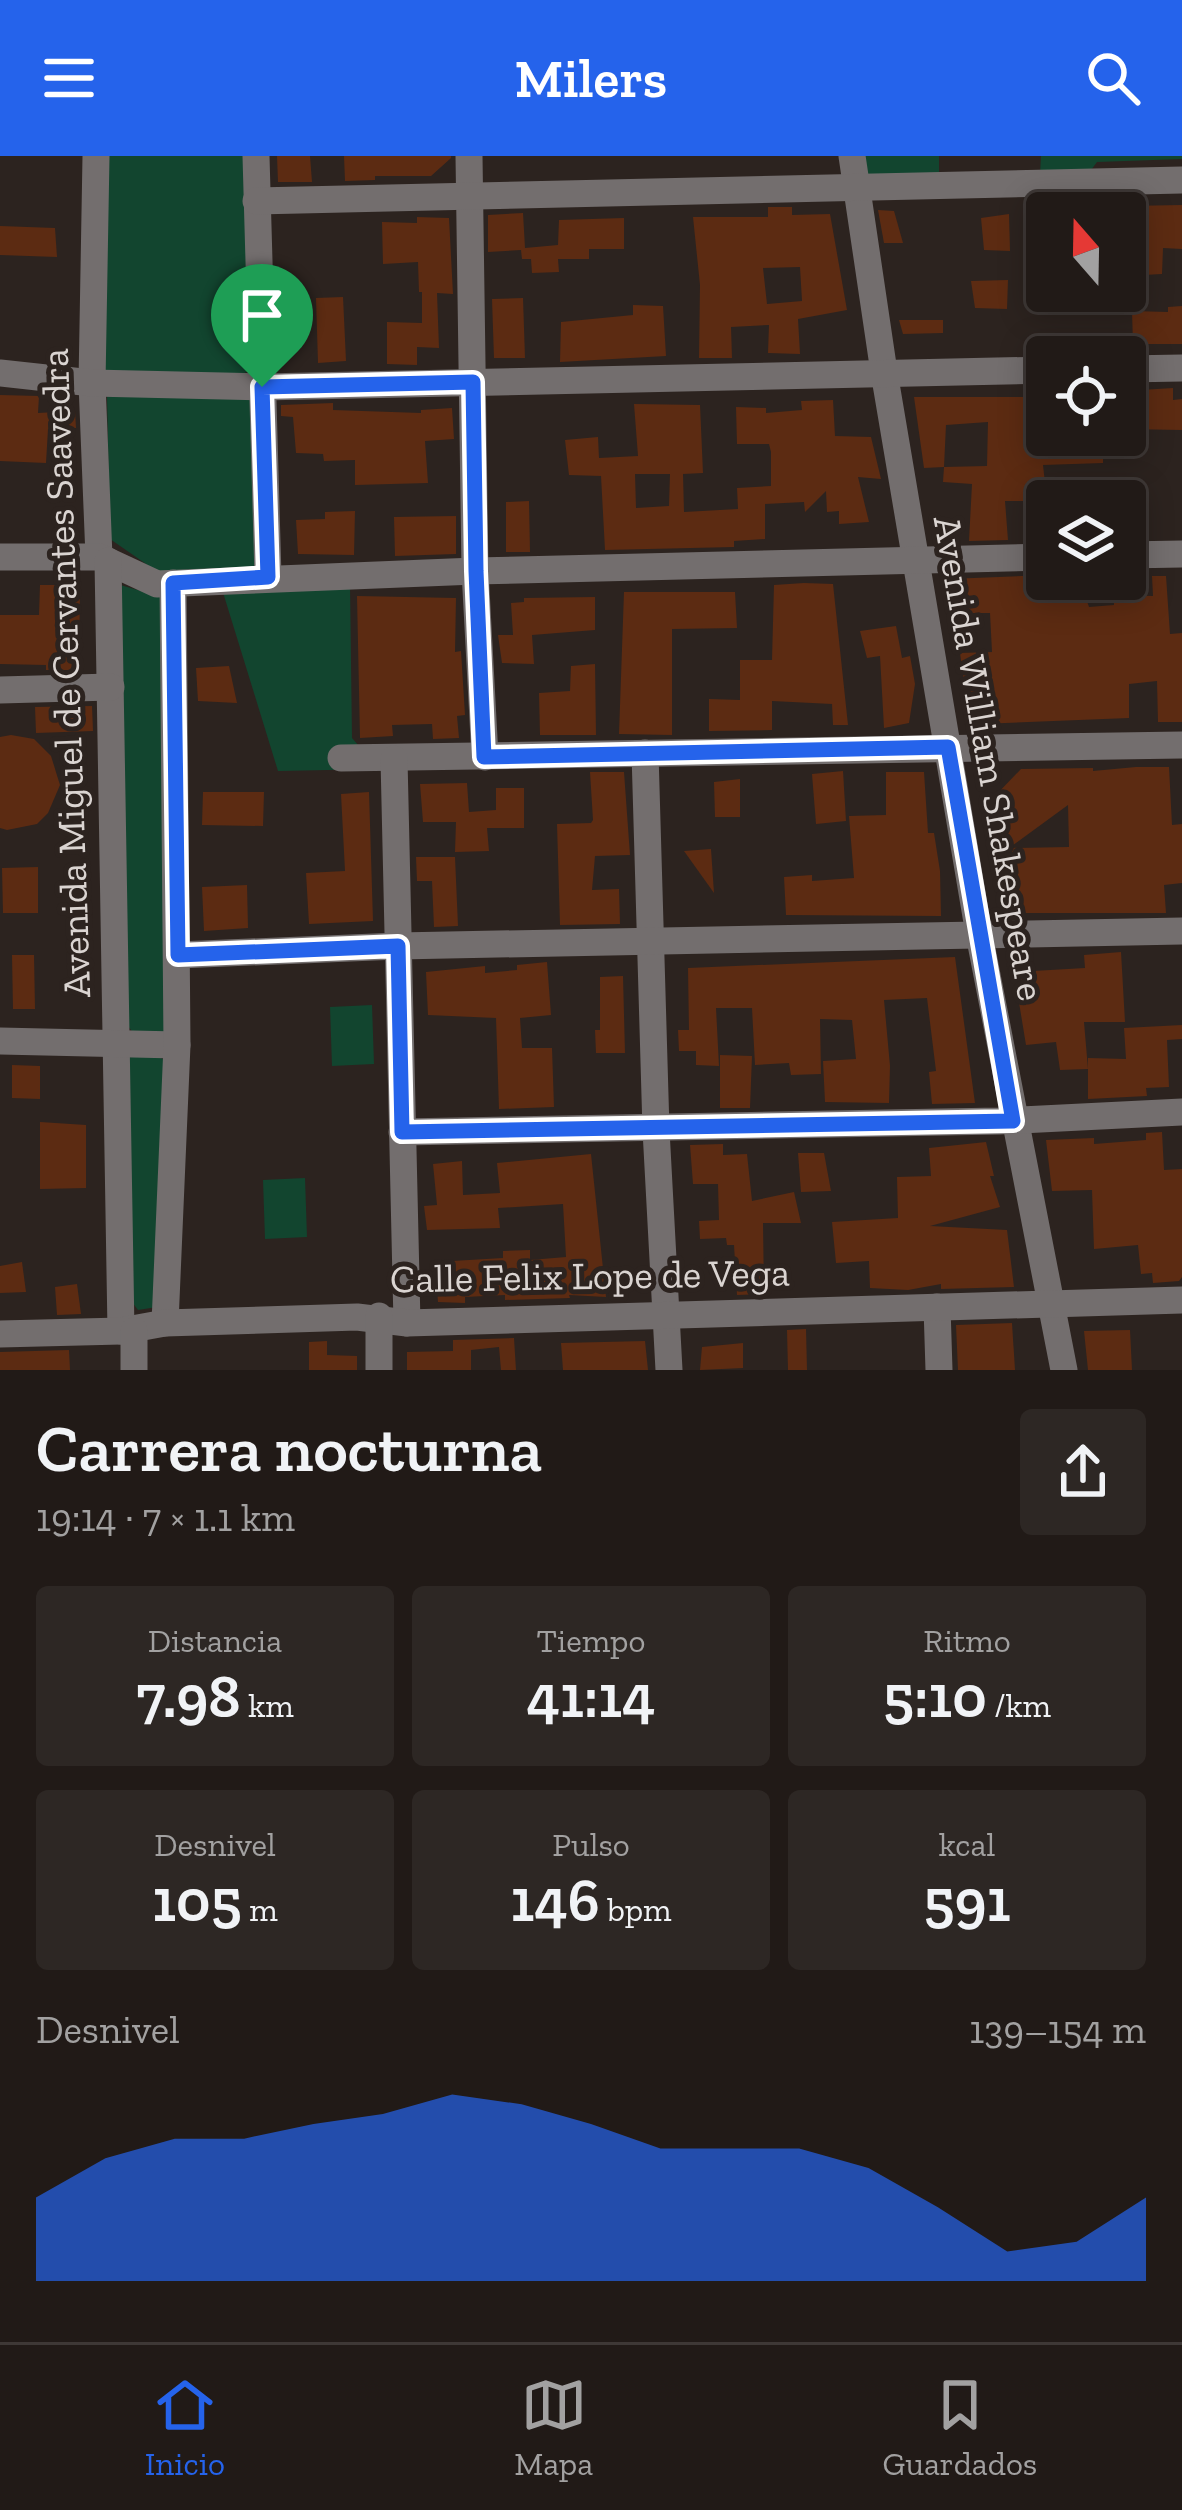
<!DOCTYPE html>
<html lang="es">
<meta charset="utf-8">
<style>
:root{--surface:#211a17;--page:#2d2724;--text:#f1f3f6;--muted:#a2a1a1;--line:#3e3836;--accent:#2563eb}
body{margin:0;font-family:"Zilla Slab",serif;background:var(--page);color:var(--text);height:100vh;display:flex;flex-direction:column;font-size:45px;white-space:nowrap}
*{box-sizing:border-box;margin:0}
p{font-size:39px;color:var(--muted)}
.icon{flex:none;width:66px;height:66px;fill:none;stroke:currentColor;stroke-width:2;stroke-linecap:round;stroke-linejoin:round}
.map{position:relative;height:1214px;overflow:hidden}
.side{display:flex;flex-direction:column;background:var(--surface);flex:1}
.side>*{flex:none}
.needle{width:78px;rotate:340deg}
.tools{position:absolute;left:1026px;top:36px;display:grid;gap:24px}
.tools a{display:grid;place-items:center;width:120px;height:120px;border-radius:12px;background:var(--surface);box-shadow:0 6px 30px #0003,0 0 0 3px var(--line);font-size:60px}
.pin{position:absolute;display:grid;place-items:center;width:102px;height:102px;color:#fff;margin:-123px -51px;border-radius:50% 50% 50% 0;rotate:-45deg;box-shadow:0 0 12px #0007}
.pin .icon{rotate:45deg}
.round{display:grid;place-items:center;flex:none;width:126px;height:126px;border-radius:12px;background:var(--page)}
.overview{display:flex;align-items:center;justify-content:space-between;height:204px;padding:0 36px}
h1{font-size:66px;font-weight:600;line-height:90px}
.stats{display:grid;grid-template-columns:repeat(3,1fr);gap:18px;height:204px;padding:12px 36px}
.stats div{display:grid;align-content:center;border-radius:12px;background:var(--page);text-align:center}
.stats b{font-size:60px;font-weight:600}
.stats small{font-size:33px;font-weight:400}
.stats p{font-size:33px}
.chart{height:336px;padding:24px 36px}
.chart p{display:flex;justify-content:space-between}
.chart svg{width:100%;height:216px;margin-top:12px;fill:var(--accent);opacity:.7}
header{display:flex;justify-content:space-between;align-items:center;height:156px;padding:0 36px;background:var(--accent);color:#fff;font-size:54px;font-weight:600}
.dock{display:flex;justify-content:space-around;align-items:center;height:168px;border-top:3px solid var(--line);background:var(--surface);font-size:33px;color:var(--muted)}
.dock a{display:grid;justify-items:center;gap:6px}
.dock .selected{color:var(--accent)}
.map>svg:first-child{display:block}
.green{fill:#12452f}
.building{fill:#5c2b12;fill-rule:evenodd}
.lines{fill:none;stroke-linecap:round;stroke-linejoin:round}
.minor{stroke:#736e6e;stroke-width:27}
.route-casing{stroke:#fff;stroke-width:24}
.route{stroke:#2563eb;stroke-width:15}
.labels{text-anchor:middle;stroke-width:10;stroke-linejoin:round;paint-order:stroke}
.street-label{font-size:39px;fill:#dad4d1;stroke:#2c231f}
</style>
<header><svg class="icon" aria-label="menu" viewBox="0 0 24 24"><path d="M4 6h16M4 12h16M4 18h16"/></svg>Milers<svg class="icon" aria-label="search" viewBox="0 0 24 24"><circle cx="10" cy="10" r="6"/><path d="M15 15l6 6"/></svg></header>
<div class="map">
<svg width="1182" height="1214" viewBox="0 0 1182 1214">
<rect width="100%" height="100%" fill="#2c231f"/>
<g class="green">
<path d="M105,0H243L250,212L242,220H104Z"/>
<path d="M860,0H939V22L869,24Z"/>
<path d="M1041,0H1182V3L1097,6L1088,18L1040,19Z"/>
<path d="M107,239H246L253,246L259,405L253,413L162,419L110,383Z"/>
<path d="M117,428L165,442L171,870L162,879L134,878L125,866Z"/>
<path d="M350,428L352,582L379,613L278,615L221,430Z"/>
<path d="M372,849L374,908L332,910L330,851Z"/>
<path d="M156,899L166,905L157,1151L138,1154L132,1146L121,902Z"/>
<path d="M305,1022L307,1081L265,1083L263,1024Z"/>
</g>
<g class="building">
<path d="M277,0H310L312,26H278Z"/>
<path d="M344,0H451V2L431,20H375V24L345,25Z"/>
<path d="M1182,49V93L1163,92L1162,118L1125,120L1127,50Z"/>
<path d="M768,51H792V59L830,58L847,154L798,163L800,198L768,197L769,169L731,171L732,202H699L700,129L693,61H768ZM800,111L802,145L767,148L763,112Z"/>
<path d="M878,54L894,55L903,87H884Z"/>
<path d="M523,57L525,92L558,89L559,64L624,62V93H589V103H558L559,116L532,117L531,103H522L521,94L488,96V59Z"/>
<path d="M1009,58L1010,95L984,94L981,62Z"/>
<path d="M417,61L449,62L453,138L437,137L439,192L417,191V209L387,208V166L422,167V136H419L418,106L383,108L382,66L417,67Z"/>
<path d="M0,70L55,72L57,101L0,99Z"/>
<path d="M1008,124L1007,153L975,152L971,125Z"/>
<path d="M343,141L346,205L318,207L316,142Z"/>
<path d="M523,142L525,202H494L492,143Z"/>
<path d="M633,149L663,150L666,200L560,206L561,166L633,159Z"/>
<path d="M1182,150V188H1133L1132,155L1168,156V151Z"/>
<path d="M899,164H943V177L903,178Z"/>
<path d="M1173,232V244L1182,243V274L1125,273V235Z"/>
<path d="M0,239L39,240L38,257L75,255L76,272L48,273L46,307L0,305Z"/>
<path d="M914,241H1040L1038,294L1103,295V307L1043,309L1047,345H1005L1008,384L969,385L972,328L943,326L944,311L924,312ZM988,266L987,310L944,311L946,269Z"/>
<path d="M833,244L835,280L871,281L881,323L858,321L869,366L839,368V355L827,356L826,335L805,356L804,346L765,348V383L734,385V391L605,394L601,320L569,319L565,284L598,281L599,302L638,300L634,248L700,249L703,317L683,318L684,356L738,353L737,332L771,330V296L769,288H737L736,251L766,252V257L802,254L801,245ZM635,318H670L669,350L636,352Z"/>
<path d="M333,247V254L421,257V254L452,252L454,283L425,285L428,327L355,329V304L324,305L323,298L296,297L293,261L281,260V249Z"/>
<path d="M1113,324L1114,345H1081L1080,326Z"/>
<path d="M529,345L530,396H506V346Z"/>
<path d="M355,355L354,399L298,398L296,364L325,363V356Z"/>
<path d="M456,360V398L395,400L394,361Z"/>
<path d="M1047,419V423H1063L1064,446L1087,445L1089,451L1114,449V439L1153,440L1152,420H1166L1170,478L1182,477V566H1158L1157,525L1129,528V562L980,568L979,541H966L960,497L992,496L990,457H953L948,423Z"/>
<path d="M804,427L833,428L848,569H833L832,548L772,545V574L709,575V543L740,544V504H772L774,429Z"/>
<path d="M40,429H80L79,514H46V509L0,508V459H39Z"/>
<path d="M624,436H735L737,472L672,473V579L619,578Z"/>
<path d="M357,440L456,442L455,496L461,495L465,559L457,560L459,582L433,583L432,568L392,569L393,580L360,582Z"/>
<path d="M595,441V474L532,479L534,508L502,507L498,479H513L511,447L524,446V442Z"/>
<path d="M896,470L902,502L910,500L915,528L909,567L884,572L880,500L867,502L860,475Z"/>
<path d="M595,508L596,579H540L539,537L570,535L571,510Z"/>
<path d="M229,510L237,547L198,545L196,512Z"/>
<path d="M92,550L93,575L36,577L35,551Z"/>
<path d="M11,579L34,583L51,600L60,629L48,657L37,668L7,674L0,672V581Z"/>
<path d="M1136,611H1169L1172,669L1182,668V727L1164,729L1166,757H1012L1010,726H1001L1000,685H994V641L1021,613L1093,612V615ZM1068,649L1069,691L1009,692Z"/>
<path d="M843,615L846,665L816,668L812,618Z"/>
<path d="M590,616H624L630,699L595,700L592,734L619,733L620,768L560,769L557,668L591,667L593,664Z"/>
<path d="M886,616H924L928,677H934L940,715L941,760L786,759L784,721L812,719V725L854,722L849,660L886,659Z"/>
<path d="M740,623V661H715L714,626Z"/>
<path d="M467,627L469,656L496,654V632H524V672H487L489,695L455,696L456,666H423L420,628Z"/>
<path d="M203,636H264L263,670L202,669Z"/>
<path d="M369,636L373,765L309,768L306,717L345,715L341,638Z"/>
<path d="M711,693L714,737L684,695Z"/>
<path d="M416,701H455L458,770L434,771L432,725H417Z"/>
<path d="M38,711V757H3L2,712Z"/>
<path d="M247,729L248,772L204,775L202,731Z"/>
<path d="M1121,796L1125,866H1084L1088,913L1060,914L1056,886L1026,889L1014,816L1085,812L1084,799Z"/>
<path d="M12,799H34L35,853H13Z"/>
<path d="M955,801L975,947L932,948L929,916L936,915L927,842L884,844L890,910L889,947L825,946L823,905L856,903L852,864L820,863L821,918L791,919L789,907L755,909L752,852H716L719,910L696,909V895H679L678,874H689L688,812Z"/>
<path d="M547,806L551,859L520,862L522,892H552L554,951L499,953L496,862L428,859L426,816L485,810V817L517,814V809Z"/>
<path d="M623,820L625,897H596L595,874H600V821Z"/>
<path d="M1182,869V883L1167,884L1169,931L1146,932L1147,940L1088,943V902L1126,903L1124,872Z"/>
<path d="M720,899L752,900L750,952H720Z"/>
<path d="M12,909L40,910V943L12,942Z"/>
<path d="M40,966L86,969V1032L40,1033Z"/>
<path d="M1162,976L1164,1014L1182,1013V1121L1179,1125L1153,1127L1152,1117L1141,1118L1138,1089L1094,1093L1092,1034L1052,1035L1046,984L1094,982V988L1146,984V977Z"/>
<path d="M986,986L994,1020H990L1000,1051L930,1070L1007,1074L1014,1131L941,1133V1128L908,1134L870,1132L869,1105L836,1107L832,1066L898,1062L897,1021L931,1020L929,992Z"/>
<path d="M723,988V999L747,998L752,1045L794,1036L801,1067H763L764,1138L737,1139L734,1089H727L726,1082L700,1083L699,1065L719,1064L718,1028H693L690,989Z"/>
<path d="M798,997H824L831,1035L801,1036Z"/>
<path d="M591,998L606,1141L569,1139L570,1142L505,1144V1139L465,1141V1147L438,1146L435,1106L503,1102V1095L530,1094V1104L566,1101L563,1048L498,1052L500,1072L427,1074L424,1050L437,1049L433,1008L462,1005L463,1039L500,1037L497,1007Z"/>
<path d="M22,1106L26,1136L0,1137V1110Z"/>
<path d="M77,1128L81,1158L57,1159L55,1131Z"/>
<path d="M1012,1167L1015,1214H958L956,1169Z"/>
<path d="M806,1173L807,1214H788L787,1174Z"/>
<path d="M1130,1174L1132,1214H1088L1084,1175Z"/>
<path d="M514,1182L516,1214H501L499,1191L471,1194V1214H407V1196L453,1195V1184Z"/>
<path d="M327,1185V1199L357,1200V1214H309V1186Z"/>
<path d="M645,1185L648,1214H563L561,1187Z"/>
<path d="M743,1187V1212L700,1214L702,1191Z"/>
<path d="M69,1194L70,1214H0V1196Z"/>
</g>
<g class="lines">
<g class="minor">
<path d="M96,0L92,227L99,401"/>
<path d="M256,0L268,421"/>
<path d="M469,0L475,415L485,601"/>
<path d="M852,0L884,216L979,778L1064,1214"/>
<path d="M256,45L1182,24"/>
<path d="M1125,213L1182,212"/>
<path d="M0,217L92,227L262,231L1047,214"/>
<path d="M1125,399L1182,398"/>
<path d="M0,401H99L157,428L475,415L1047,401"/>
<path d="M108,405L121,1175"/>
<path d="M0,534L111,531"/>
<path d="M645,597L656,974L669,1214"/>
<path d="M341,602L1182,589"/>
<path d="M394,603L407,1167"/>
<path d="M178,799L398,790L1182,775"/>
<path d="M0,885L177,889"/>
<path d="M402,976L999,965L1182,956"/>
<path d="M937,1151L939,1214"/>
<path d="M165,1167L177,889L173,427"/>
<path d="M0,1178L121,1175L165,1167L357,1161L407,1167L1182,1144"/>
<path d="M134,1214V1175"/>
<path d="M379,1214V1160"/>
</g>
</g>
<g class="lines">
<defs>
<path id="route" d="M473,226L476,415L484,601L948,591L1013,965L402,976L398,790L178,799L173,427L268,421L262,231Z"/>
</defs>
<use href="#route" class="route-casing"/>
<use href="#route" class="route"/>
</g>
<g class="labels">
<g class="street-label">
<text transform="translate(65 517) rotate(-92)" y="14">Avenida Miguel de Cervantes Saavedra</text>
<text transform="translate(990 602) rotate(80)" y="14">Avenida William Shakespeare</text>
<text transform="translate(590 1119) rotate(-1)" y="14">Calle Felix Lope de Vega</text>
</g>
</g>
</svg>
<div class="tools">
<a><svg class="needle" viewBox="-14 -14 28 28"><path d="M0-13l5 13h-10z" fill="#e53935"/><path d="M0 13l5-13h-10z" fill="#a2a1a1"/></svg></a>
<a><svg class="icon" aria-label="locate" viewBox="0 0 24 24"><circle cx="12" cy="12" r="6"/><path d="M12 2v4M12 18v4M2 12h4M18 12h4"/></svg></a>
<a><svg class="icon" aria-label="layers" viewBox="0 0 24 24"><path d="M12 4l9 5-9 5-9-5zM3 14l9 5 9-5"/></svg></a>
</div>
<div class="pin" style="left:262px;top:231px;background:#1e9e55"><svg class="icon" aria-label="arrive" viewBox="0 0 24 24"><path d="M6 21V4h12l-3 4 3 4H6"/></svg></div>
</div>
<section class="side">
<div class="overview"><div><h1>Carrera nocturna</h1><p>19:14 · 7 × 1.1 km</p></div><a class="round"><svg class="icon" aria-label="share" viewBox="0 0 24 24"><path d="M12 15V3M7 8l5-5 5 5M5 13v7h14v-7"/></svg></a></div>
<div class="stats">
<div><p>Distancia</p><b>7.98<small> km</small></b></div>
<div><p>Tiempo</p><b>41:14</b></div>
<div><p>Ritmo</p><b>5:10<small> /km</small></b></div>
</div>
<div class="stats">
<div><p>Desnivel</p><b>105<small> m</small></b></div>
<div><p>Pulso</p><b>146<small> bpm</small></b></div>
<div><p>kcal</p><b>591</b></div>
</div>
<div class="chart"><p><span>Desnivel</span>139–154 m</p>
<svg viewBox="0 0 160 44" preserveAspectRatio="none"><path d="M0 44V27L10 19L20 15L30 15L40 12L50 10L60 6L70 8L80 12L90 17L100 17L110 17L120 21L130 29L140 38L150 36L160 27V44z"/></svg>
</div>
</section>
<nav class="dock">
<a class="selected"><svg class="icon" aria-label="home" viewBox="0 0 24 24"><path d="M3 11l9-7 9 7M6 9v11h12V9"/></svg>Inicio</a>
<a><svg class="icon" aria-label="map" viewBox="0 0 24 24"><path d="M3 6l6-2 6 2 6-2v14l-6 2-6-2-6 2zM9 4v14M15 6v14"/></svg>Mapa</a>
<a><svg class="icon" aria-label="saved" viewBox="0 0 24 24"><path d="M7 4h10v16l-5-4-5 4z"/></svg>Guardados</a>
</nav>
